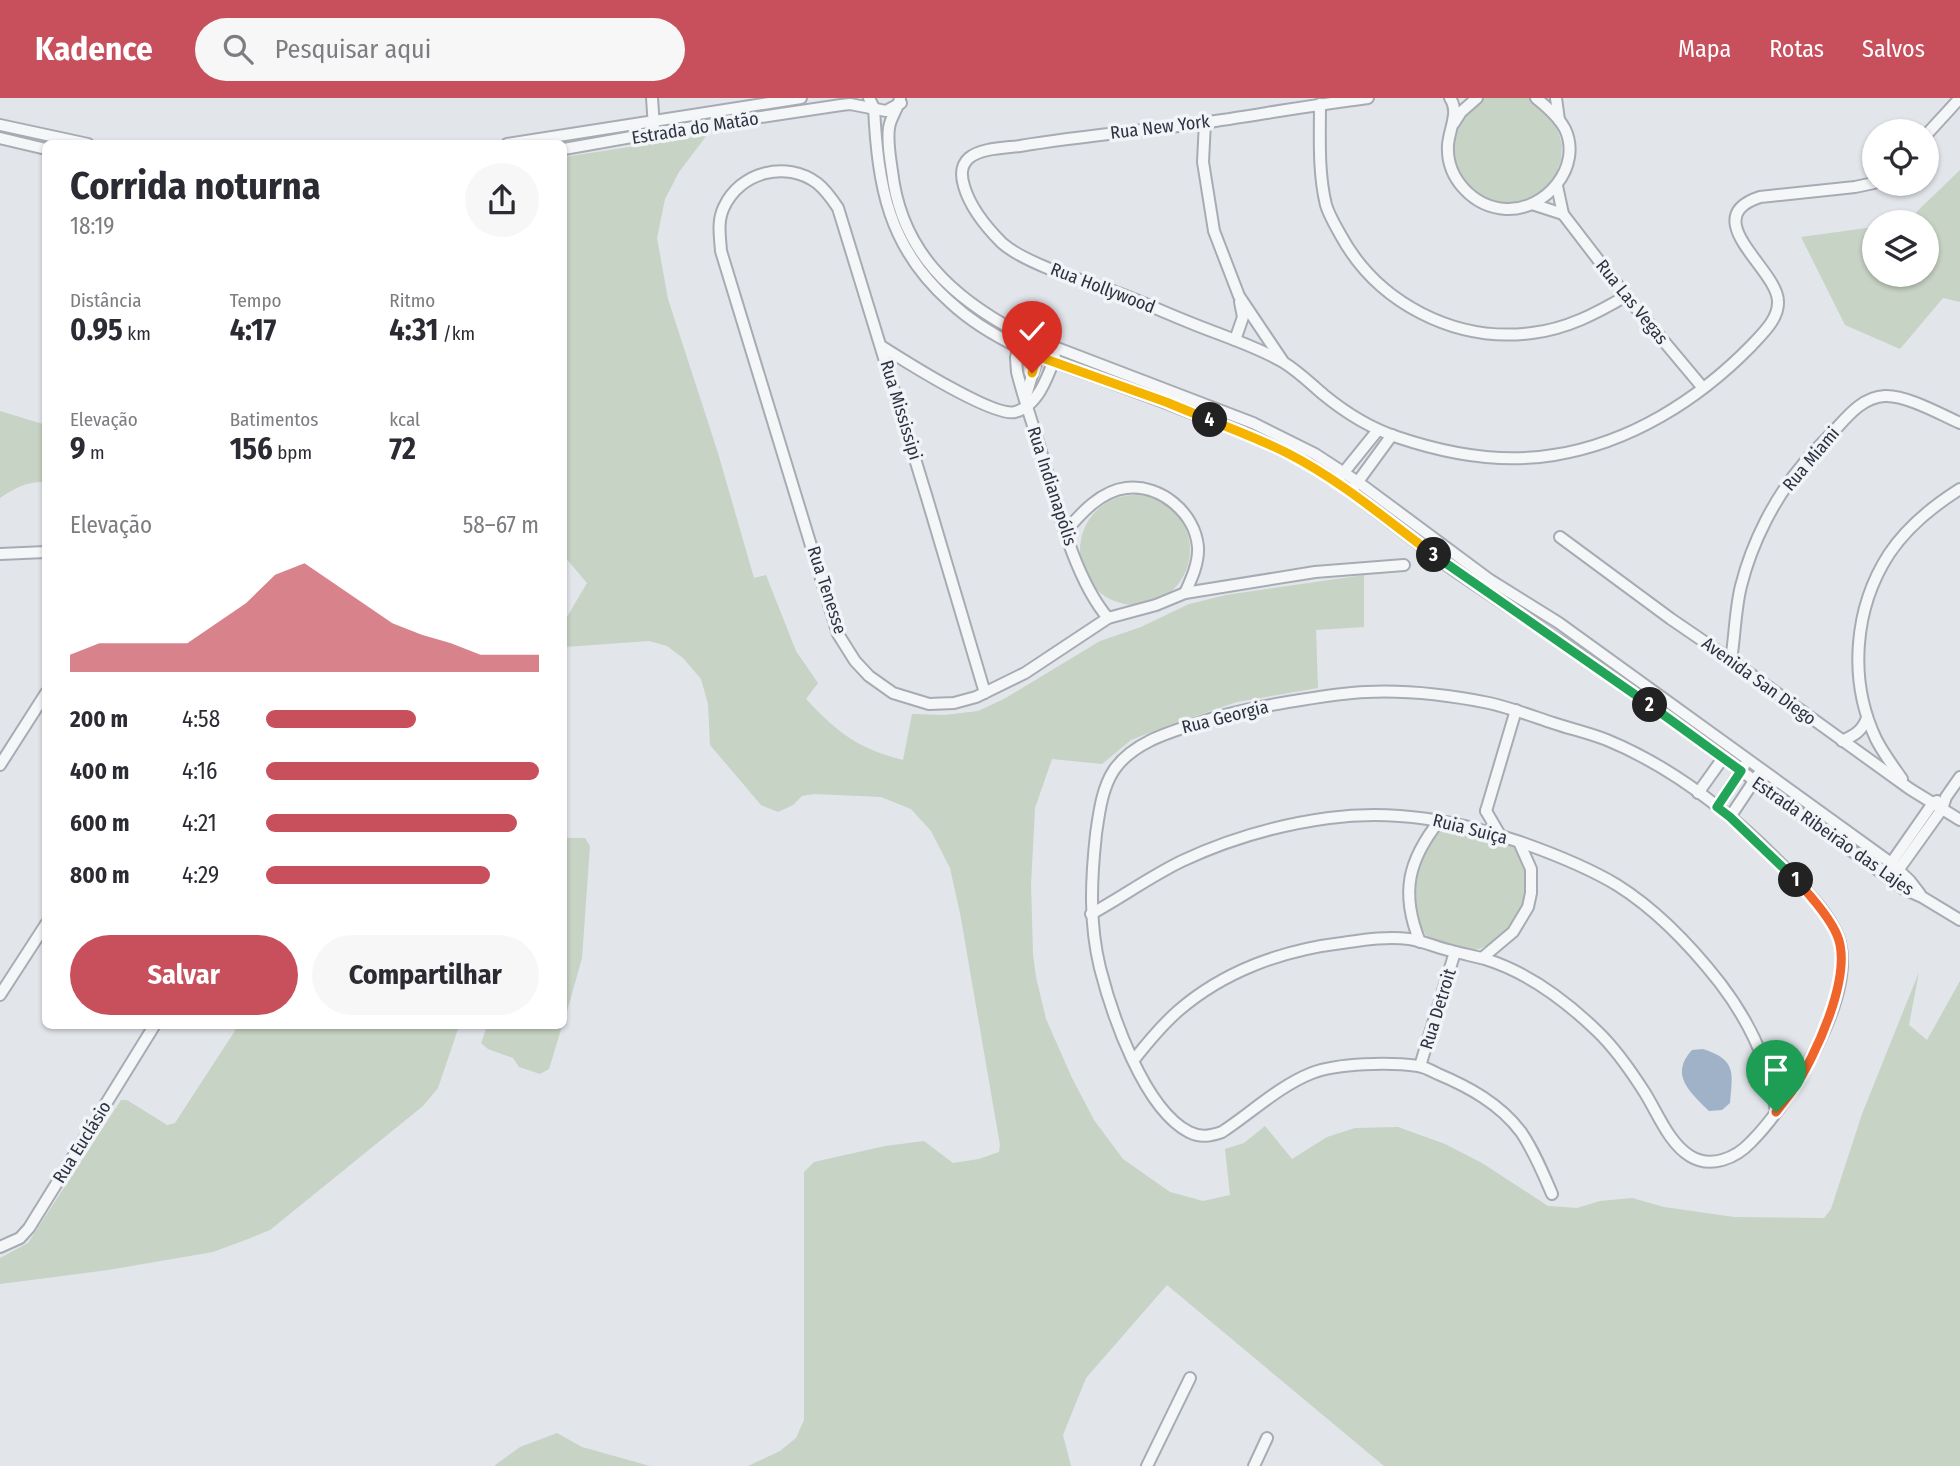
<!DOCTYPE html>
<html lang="pt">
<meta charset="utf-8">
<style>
:root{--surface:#fff;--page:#f7f7f7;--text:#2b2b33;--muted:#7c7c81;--accent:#c84f5c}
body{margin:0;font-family:"Fira Sans Condensed",sans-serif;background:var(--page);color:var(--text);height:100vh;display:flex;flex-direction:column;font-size:26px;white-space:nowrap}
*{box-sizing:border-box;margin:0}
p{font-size:23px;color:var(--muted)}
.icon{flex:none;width:38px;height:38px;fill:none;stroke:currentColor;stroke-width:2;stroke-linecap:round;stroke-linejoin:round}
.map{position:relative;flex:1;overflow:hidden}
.details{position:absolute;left:42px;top:42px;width:525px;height:889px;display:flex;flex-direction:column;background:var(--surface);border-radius:10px;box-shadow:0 2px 5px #0004}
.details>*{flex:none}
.fabs{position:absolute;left:1862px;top:21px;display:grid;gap:14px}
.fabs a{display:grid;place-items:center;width:77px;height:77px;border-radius:50%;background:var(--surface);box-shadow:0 2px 5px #0004;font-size:35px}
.pin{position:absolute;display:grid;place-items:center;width:60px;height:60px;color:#fff;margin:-72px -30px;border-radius:50% 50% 50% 0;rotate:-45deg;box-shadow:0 0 7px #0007}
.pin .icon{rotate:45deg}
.km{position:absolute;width:35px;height:35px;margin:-18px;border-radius:50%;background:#222;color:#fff;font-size:19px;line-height:35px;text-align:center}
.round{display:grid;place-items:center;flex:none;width:74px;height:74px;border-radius:37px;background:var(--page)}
.head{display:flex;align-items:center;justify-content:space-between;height:119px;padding:0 28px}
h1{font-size:38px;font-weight:700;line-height:52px}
.metrics{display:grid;grid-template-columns:repeat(3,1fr);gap:10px;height:119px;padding:7px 28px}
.metrics div{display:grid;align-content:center}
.metrics b{font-size:30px;font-weight:700}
.metrics small{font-size:19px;font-weight:400}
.metrics p{font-size:19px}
.chart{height:196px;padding:14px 28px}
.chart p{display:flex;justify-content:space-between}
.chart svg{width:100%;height:126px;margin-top:7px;fill:var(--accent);opacity:.7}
.button{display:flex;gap:14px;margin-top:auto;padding:14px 28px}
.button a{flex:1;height:80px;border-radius:42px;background:var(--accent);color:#fff;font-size:28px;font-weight:700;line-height:80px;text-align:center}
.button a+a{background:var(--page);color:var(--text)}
ul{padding:0 28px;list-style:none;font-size:23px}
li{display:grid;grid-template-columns:112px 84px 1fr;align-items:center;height:52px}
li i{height:18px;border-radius:9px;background:var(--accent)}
header{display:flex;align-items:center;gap:42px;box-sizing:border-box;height:98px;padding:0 35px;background:var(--accent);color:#fff}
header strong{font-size:33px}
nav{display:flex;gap:38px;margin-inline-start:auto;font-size:24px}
.search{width:490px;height:63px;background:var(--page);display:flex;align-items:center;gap:18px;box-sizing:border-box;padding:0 24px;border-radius:38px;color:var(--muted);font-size:26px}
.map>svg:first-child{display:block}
.green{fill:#c7d3c4}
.water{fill:#a0b2c8}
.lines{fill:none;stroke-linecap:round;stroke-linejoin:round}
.minor-casing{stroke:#a7acb4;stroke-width:14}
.minor{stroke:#f5f6f8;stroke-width:10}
.split-1-casing{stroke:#fff;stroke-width:14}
.split-2-casing{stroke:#fff;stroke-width:14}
.split-3-casing{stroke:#fff;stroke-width:14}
.split-4-casing{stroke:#fff;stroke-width:14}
.split-5-casing{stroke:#fff;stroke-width:14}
.split-1{stroke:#f0652b;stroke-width:9}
.split-2{stroke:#22a559;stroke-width:9}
.split-3{stroke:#22a559;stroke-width:9}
.split-4{stroke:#f5b400;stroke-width:9}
.split-5{stroke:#f5b400;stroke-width:9}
.labels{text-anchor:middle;stroke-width:7;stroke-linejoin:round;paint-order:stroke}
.street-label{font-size:18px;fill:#2b3241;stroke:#f2f4f7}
</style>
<header>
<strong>Kadence</strong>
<div class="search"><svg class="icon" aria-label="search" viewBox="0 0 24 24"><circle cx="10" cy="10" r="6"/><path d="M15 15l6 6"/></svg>Pesquisar aqui</div>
<nav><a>Mapa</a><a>Rotas</a><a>Salvos</a></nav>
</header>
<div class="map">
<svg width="1960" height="1368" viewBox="0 0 1960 1368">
<rect width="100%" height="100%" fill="#e2e5ea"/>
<g class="green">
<path d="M1482,0H1531L1536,3L1556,25L1562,47L1561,62L1553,83L1542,95L1528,103L1504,107L1473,97L1451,63L1453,31L1472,5Z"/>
<path d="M707,37L679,74L665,101L657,140L668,201L718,355L754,480L766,477L796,553L818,585L806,601C837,634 858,651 903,662L912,616L944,617L978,613L1004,601L1100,543L1141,529L1189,506L1226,497L1364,477V529L1316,532L1318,590L1237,604L1169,627L1131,642L1102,666L1052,661L1035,710L1031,787L1033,856L1036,879L1046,921L1072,980L1094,1022L1123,1061L1170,1094L1203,1103L1230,1097L1225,1051L1244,1045L1265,1028L1292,1061L1327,1039L1355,1030L1398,1029L1445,1046L1482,1065L1548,1108L1577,1110L1600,1103L1632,1100L1664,1109L1734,1119L1824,1120L1831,1111L1862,1016L1919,874L1909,927L1927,942L1960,883V1368H1384L1167,1187L1086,1280L1063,1337L1071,1368H748L780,1353L796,1340L804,1322V1074L814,1064L885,1048L924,1043L953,1065L979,1061L999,1054L1000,1047L960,815L950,770L931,733L911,711L881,699L814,696L802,698L793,707L778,714L761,707L710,647L708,606L701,581L683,560L667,548L649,543L564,549V524L587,485L564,458V59Z"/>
<path d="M1960,72V204L1943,200L1900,251L1845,227L1801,139L1874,129V177H1927V124H1906Z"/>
<path d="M0,313L46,327L45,384C28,383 14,390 0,400Z"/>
<circle cx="1135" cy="452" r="55"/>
<path d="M1453,729C1468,734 1503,739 1514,750C1518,753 1520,759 1522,764C1534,790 1522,817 1502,836C1494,843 1484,851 1474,852C1460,854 1441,845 1428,840C1421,830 1416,820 1414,809C1411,785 1424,731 1453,729Z"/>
<path d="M564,740H585L590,748L582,860L564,924Z"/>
<path d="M238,928H459L438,990L423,1008L270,1132L248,1141L213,1154L108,1172L0,1186V1160L28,1145L121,1002H127L167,1027L175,1025Z"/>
<path d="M487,928H562L549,971L540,976L519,969L513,960L488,951L481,945Z"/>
<path d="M557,1335L582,1349L650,1368H494L520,1349Z"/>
</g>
<path class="water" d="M1703,951C1736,962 1733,973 1730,1005L1722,1012L1709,1013C1690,994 1669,977 1692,952Z"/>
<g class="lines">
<defs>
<g id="minor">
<path d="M652,0L654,29"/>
<path d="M869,0L874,10C878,88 888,149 950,204C992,243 1046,262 1099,280C1141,295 1183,311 1225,328C1250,338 1276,348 1299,361C1356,393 1405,438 1458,475C1508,509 1559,542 1609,577C1708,648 1805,720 1904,791L1922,799L1960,822"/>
<path d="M900,0C898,11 890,20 889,30C887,44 890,59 892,73C901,154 953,201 1023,237L1253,325L1315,356L1358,384L1490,482L1559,525L1891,765L1910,783L1920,796"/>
<path d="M1368,0C1312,7 1257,17 1202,25C1141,33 1080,38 1020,48C1004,50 981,50 969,60C960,68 961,78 964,88C970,109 987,130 1002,145C1025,165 1077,181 1107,191C1136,201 1163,214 1191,225C1220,237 1256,248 1283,264C1298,273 1311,286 1324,297C1346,315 1370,330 1397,339C1447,356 1501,366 1554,357C1630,345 1698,302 1751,248C1762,236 1779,221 1778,203C1777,171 1696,120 1760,99L1855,89L1874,85"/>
<path d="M1450,0C1460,14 1449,31 1448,47C1446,80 1473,109 1506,111C1545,113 1583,69 1565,31C1559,19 1546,8 1536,0"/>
<path d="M1556,0L1559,22"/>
<path d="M1320,6C1320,39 1318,74 1326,107C1329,117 1335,127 1340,136C1377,205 1455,245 1532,235C1567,231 1597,215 1626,198"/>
<path d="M1205,24L1203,64L1214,133L1239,198L1282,262"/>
<path d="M1454,25L1461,14L1477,0"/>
<path d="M0,27L88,46"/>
<path d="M1927,36L1960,0"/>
<path d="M0,40L46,51"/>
<path d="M507,46L801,0"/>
<path d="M564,51L654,35L841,7L850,6L886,13L901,5"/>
<path d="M1557,88L1563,116L1626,198L1703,290"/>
<path d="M1532,106L1563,116"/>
<path d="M1235,242L1243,219L1240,204"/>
<path d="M1019,244L1016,260L1017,274C1024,302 1034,329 1042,357C1057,407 1074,480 1108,520"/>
<path d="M881,248C903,262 994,320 1015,314C1038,308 1048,278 1055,259"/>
<path d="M1025,301L1039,254"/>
<path d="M1340,379L1378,332"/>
<path d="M1354,389L1392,337"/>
<path d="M1066,433C1081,415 1101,393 1126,390C1161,386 1195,415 1198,449C1199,465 1191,482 1185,495"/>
<path d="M1560,439L1671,521L1731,562L1910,691L1960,722"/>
<path d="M0,456L46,454"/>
<path d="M1731,562C1735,538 1735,512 1741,488C1752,444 1775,399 1804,365C1813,354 1823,344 1833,334C1847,319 1862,299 1885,298C1906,297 1940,316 1960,325"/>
<path d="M985,595L927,400L838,110C832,101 826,92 817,85C786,62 740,74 724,109C717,123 720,138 721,153L838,536L855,563L869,578L893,595L929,606L954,605L976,599L1025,575L1108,520L1156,507L1185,495L1315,474L1404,467"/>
<path d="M1842,643C1855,637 1862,633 1867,620"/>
<path d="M0,667L46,595"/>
<path d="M1902,681C1893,668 1883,655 1876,641C1848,582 1854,510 1889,456C1907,429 1933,408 1960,391"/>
<path d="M1698,695L1723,660"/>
<path d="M1717,709L1744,668"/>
<path d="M1486,713L1516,612"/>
<path d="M1486,713L1500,737"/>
<path d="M1730,719L1758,677"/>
<path d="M1887,771L1933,705L1937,703"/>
<path d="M1899,771L1942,711L1946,699L1960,679"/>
<path d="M1091,816C1122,799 1151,778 1182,763C1229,741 1277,727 1329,720C1395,711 1458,723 1520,744C1554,756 1587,769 1617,787C1657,812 1691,848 1720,885C1749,923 1770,966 1776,1014"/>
<path d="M1420,844C1400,795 1408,762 1440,722"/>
<path d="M1482,860L1513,834L1528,809L1531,795V771L1519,744"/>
<path d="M0,897L46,826"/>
<path d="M1133,963C1147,945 1161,928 1178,913C1224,873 1283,852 1342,845C1363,842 1387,838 1409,841C1423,843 1438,850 1452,853C1463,856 1474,858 1485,861C1527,874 1566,903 1597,933C1616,951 1631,973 1645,995C1658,1016 1669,1045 1690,1058C1711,1071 1736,1060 1751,1044C1790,1005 1854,902 1840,845C1834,821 1805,791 1788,773C1737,720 1675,670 1607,642C1589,635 1571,631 1553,625C1532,618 1511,610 1489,605C1449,597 1407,592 1366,594C1340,595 1314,600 1288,604C1258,609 1230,614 1201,624C1170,634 1133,644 1114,672C1102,690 1099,715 1096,736C1091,782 1089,825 1100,870C1112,917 1144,1011 1189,1034C1201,1040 1210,1038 1222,1034C1251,1015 1279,988 1312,975C1338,965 1390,964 1418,968C1425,969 1432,973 1438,976C1469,989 1500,1006 1521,1034C1534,1053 1543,1075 1552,1096"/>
<path d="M1420,968L1455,854"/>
<path d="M1768,973L1804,972"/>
<path d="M0,1149L20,1140L29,1130L154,928"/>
<path d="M1147,1368L1190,1280"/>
<path d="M1254,1368L1267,1340"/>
</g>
</defs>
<use href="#minor" class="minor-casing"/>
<use href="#minor" class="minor"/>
</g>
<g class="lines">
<defs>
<path id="split-1" d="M1776,1014C1781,1007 1787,1000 1792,993C1815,960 1854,876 1837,837C1829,818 1810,797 1796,782"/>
<path id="split-2" d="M1650,607L1741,673L1717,709L1730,719L1796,782"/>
<path id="split-3" d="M1434,457L1650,607"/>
<path id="split-4" d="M1210,322C1237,333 1264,343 1289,356C1340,382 1388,423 1434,457"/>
<path id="split-5" d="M1032,275L1037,258L1166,304L1210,322"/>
</defs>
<use href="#split-1" class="split-1-casing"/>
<use href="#split-2" class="split-2-casing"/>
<use href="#split-3" class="split-3-casing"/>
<use href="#split-4" class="split-4-casing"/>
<use href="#split-5" class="split-5-casing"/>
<use href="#split-1" class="split-1"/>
<use href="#split-2" class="split-2"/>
<use href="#split-3" class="split-3"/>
<use href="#split-4" class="split-4"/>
<use href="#split-5" class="split-5"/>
</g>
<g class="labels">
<g class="street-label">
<text transform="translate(1160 29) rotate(-7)" y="6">Rua New York</text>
<text transform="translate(695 30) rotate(-9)" y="6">Estrada do Matão</text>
<text transform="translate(1103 190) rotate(21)" y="6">Rua Hollywood</text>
<text transform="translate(1632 204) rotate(51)" y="6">Rua Las Vegas</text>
<text transform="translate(901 312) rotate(73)" y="6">Rua Mississipi</text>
<text transform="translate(1811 361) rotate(-50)" y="6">Rua Miami</text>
<text transform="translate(1052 388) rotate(72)" y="6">Rua Indianapólis</text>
<text transform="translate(827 492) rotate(72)" y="6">Rua Tenesse</text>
<text transform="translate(1759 583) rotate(36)" y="6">Avenida San Diego</text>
<text transform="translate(1225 619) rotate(-14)" y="6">Rua Georgia</text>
<text transform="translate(1470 731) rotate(14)" y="6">Ruia Suiça</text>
<text transform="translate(1833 738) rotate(35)" y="6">Estrada Ribeirão das Lajes</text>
<text transform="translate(1438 911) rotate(-73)" y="6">Rua Detroit</text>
<text transform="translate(82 1044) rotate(-58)" y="6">Rua Euclásio</text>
</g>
</g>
</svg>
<div class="fabs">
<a><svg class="icon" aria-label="locate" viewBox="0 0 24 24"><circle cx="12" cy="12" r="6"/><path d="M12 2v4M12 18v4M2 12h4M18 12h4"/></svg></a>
<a><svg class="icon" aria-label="layers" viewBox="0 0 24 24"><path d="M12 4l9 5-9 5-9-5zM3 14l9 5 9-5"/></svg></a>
</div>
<div class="pin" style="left:1776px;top:1014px;background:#1e9e55"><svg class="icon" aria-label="arrive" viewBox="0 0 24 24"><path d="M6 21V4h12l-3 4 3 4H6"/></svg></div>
<div class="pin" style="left:1032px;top:275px;background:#d93025"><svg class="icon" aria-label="check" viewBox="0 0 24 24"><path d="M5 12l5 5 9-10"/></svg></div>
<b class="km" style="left:1796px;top:782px">1</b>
<b class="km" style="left:1650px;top:607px">2</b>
<b class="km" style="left:1434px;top:457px">3</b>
<b class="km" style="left:1210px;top:322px">4</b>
<section class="details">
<div class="head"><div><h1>Corrida noturna</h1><p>18:19</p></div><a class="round"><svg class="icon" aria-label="share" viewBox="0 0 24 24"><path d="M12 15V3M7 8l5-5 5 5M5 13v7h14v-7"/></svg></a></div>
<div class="metrics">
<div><p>Distância</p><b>0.95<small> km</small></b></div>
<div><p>Tempo</p><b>4:17</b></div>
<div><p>Ritmo</p><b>4:31<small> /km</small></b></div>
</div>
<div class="metrics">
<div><p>Elevação</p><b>9<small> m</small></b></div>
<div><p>Batimentos</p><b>156<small> bpm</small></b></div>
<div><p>kcal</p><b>72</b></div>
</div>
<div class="chart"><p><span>Elevação</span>58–67 m</p>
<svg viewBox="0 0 160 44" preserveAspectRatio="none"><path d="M0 44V38L10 34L20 34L30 34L40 34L50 27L60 20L70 10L80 6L90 13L100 20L110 27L120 31L130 34L140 38L150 38L160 38V44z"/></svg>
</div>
<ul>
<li><b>200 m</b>4:58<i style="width:55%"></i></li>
<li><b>400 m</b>4:16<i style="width:100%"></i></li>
<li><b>600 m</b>4:21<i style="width:92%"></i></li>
<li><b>800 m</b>4:29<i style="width:82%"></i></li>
</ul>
<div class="button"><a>Salvar</a><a>Compartilhar</a></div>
</section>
</div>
